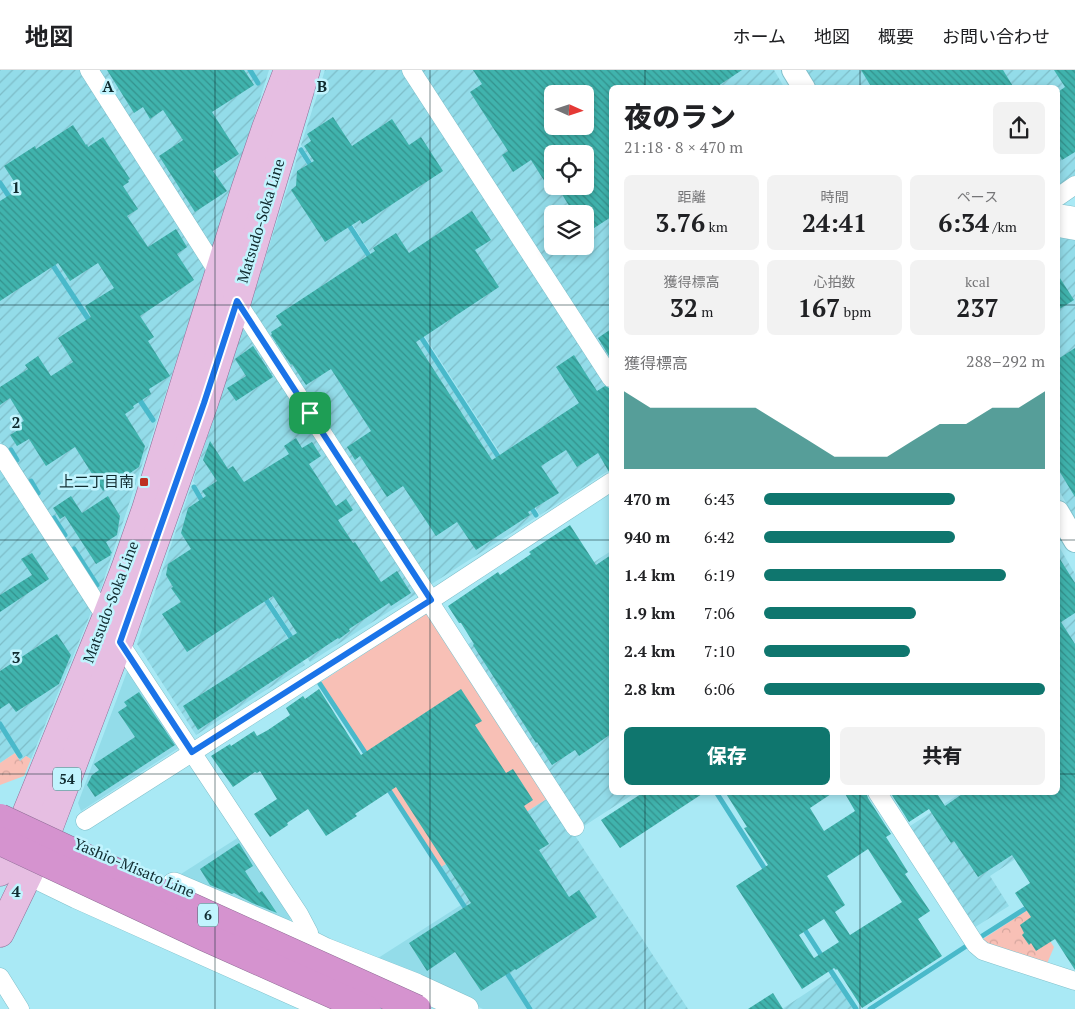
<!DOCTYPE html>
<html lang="ja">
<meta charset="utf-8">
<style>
:root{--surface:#fff;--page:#f2f2f2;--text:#202124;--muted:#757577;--line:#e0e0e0;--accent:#0f766e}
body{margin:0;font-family:"PT Serif","Noto Sans JP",serif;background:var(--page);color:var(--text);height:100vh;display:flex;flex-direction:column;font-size:19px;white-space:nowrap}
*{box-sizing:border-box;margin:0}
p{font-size:16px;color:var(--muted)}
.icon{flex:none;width:28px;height:28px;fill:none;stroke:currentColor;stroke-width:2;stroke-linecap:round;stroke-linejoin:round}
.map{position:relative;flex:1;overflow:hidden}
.details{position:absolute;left:609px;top:15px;width:451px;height:710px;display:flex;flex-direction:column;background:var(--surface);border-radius:8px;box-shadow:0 2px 8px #0003}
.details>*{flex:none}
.needle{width:32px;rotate:93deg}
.buttons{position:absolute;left:544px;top:15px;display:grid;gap:10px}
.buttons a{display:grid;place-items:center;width:50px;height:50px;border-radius:8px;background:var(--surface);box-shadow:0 2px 8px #0003;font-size:25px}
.pin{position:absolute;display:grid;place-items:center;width:42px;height:42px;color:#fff;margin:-21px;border-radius:10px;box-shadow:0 2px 8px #0006}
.round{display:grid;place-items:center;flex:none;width:52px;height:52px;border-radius:8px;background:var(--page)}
.headline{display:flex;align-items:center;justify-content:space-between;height:85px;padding:0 15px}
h1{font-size:28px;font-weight:800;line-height:38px}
.stats{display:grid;grid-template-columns:repeat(3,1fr);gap:8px;height:85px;padding:5px 15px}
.stats div{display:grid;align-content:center;border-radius:8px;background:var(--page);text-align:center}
.stats b{font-size:25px;font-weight:800}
.stats small{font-size:14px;font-weight:400}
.stats p{font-size:14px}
.chart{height:140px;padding:10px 15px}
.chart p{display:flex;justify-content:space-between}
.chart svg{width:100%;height:90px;margin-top:5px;fill:var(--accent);opacity:.7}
.action{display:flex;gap:10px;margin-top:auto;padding:10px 15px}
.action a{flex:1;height:58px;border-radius:8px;background:var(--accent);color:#fff;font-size:20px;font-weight:800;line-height:58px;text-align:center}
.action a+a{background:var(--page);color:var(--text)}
ul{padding:0 15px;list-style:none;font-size:16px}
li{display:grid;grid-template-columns:80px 60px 1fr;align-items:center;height:38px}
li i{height:12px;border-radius:6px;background:var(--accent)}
header{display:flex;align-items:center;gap:30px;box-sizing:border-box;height:70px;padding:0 25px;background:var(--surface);border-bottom:1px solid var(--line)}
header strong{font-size:24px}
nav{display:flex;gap:28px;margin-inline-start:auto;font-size:18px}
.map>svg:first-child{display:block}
.built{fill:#93dce9}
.industrial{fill:url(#industrial-furrows);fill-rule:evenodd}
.park{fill:url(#park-crowns)}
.garden{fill:#f8c0b6}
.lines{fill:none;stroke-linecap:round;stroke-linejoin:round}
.stream{stroke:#49b9ca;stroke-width:5}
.building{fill:url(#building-back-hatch);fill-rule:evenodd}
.minor-casing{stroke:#81c0cb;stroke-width:19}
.tertiary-casing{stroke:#81c0cb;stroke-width:24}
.secondary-casing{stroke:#81c0cb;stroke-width:26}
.primary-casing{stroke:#906f97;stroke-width:29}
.minor{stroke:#fff;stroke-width:18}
.tertiary{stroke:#fff;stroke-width:22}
.secondary{stroke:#fff;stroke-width:25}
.primary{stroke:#e6bee2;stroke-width:28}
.motorway-bridge-casing{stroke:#906f97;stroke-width:29;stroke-linecap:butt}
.motorway-bridge{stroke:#d593cf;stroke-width:28}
.route-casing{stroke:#fff;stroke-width:10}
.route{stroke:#1a73e8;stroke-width:6}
.grid{fill:none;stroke:#102b2f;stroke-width:1;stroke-opacity:0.55}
.poi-dot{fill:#bd3022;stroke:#c1f4fe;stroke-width:2}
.labels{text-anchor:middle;stroke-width:5;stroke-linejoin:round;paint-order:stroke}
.shield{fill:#c1f4fe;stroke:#45676d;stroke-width:1}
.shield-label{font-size:14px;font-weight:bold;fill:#102b2f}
.street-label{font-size:15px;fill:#102b2f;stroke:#c1f4fe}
.poi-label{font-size:15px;fill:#102b2f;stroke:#c1f4fe;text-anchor:end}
.grid-label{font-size:16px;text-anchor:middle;font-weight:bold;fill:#102b2f;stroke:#c1f4fe;stroke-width:5;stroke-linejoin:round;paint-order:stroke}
</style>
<header>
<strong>地図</strong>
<nav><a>ホーム</a><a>地図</a><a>概要</a><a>お問い合わせ</a></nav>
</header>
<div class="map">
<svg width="1075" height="939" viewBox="0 0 1075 939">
<defs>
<pattern id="industrial-furrows" width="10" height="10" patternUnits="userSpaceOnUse" patternTransform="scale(1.25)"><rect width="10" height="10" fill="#93dce9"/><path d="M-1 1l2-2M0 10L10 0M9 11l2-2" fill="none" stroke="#7ebdc8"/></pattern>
<pattern id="park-crowns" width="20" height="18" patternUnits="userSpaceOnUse" patternTransform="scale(1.25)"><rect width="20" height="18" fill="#f8c0b6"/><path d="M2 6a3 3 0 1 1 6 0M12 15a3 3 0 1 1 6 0" fill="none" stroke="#d4a59d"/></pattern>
<pattern id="building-back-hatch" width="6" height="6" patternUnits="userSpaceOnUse" patternTransform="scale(1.25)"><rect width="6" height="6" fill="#40b3ad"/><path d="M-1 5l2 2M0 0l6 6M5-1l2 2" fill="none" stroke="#34928d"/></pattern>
</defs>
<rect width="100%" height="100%" fill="#a9e9f5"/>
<g class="built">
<path d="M128,599L180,677L81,741L78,733Z"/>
<path d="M239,767L291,846L289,852L181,804Z"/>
<path d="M461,835L528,939H483L375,890Z"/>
</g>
<g class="industrial">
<path d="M0,0H80L207,197L155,356L99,524L0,371Z"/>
<path d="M98,0H269L213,179Z"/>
<path d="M325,0H403L611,323V399L540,445L301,75Z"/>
<path d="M421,0H572L607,53L611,50V296ZM552,24H585V56H552ZM552,84H585V116H552ZM552,144H585V176H552Z"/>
<path d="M687,0H774L784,17L660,18Z"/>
<path d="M804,0H942L953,17H814Z"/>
<path d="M948,0H1075V105L1058,116V18L959,17Z"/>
<path d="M299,82L535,448L430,515L250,236Z"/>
<path d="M1058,164L1075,167V448L1058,419Z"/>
<path d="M244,253L418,523L310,592L193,411Z"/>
<path d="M0,397L92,540L31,689L26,686L20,691L15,683L0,693Z"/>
<path d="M191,417L305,595L196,665L137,574Z"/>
<path d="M1058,475L1075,504V785L1059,760L990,806L1009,836L972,859L907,758L961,723L1058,722Z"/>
<path d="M611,481V722L635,723L584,756L467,575Z"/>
<path d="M548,728L572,761L688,939H533L441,797Z"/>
<path d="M832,906L853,939H782Z"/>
</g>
<g class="park">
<path d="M15,683L20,691L26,686L31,689L24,706L0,715V693Z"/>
<path d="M1029,839L1054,877L1046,896L980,871Z"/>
</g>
<path class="garden" d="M428,542L548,728L441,797L321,612Z"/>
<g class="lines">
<g class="stream">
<path d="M250,0L258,13"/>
<path d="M301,80L313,99"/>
<path d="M0,113L12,131"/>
<path d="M347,152L371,189"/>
<path d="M50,191L91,253"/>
<path d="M419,264L501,391"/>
<path d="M137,326L153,350"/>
<path d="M11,380L17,390"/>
<path d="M31,411L38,423"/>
<path d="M194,417L204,434"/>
<path d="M529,434L536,445"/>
<path d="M54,448L65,465"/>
<path d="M74,479L97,515"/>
<path d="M263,525L294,572"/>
<path d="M320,614L368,687"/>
<path d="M0,654L20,686"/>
<path d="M387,717L468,842"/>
<path d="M716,722L767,802"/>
<path d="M803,857L823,888"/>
<path d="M979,868L1031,835"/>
<path d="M827,895L856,939"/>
<path d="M505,900L530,939"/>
<path d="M870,939L968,875"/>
</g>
</g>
<g class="building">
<path d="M107,0H244L254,15L212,42L239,84L213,101L227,121L195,142L159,86L183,70L163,40L150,49L143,37L134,43Z"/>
<path d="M473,0H742L715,18H611V147L585,164V144H574L557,116H585V84H552V123L531,90L513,102L502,85L508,81L470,22L482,14ZM552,24H585V56H552Z"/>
<path d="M861,0H1003L1014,18H872Z"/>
<path d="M1054,0H1075V82L1062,90L1058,83V22L1065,17Z"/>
<path d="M333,47L352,76L392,49L409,75L421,67L443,101L362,154L360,150L325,172L291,120L296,116L297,101L314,91L304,76L311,71L307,64Z"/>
<path d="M73,55L86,75L87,74L88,77L103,67L130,109L128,110L129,112L123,116L138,139L127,146L148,177L176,159L187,177L177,184L194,210L140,246L154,267L148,271L170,306L149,319L151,324L133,336L134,338L125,344L145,376L139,397L103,421L75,377L46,396L29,369L17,376L10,365L18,360L16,356L24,351L10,328L0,335V317L28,299L25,295L38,286L51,306L73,292L58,268L91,247L85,236L114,218L98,193L70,211L58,193L0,231V131L19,119L4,96L35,76L36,79Z"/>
<path d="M472,141L491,170L475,180L499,217L416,272L492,390L579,333L556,297L574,285L597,321L605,316L611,319V402H609L598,383L577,397L566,380L541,396L559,423L528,442L530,445L476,480L457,452L436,466L403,416L387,427L360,386L355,390L347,377L371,361L331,299L306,315L292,294L291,295L271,265L272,264L271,262L282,255L276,246L375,181L373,178L396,163L409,183Z"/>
<path d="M1058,205L1074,230L1058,240Z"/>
<path d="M611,259V289L598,268Z"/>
<path d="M253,276L273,307L236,331L227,318L246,306L235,289Z"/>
<path d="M1075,278V427L1058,399V289Z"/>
<path d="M296,368L302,378L312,372L321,386L309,394L336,436L346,429L353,440L338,450L353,473L355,472L381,512L397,501L411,523L391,536L389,533L349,559L350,561L339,569L338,568L198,660L183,636L297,563L273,526L187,582L162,544L181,532L171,518L173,517L166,505L168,494L191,479L181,463L188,438L206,426L202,421L217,411L203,390L210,371L228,399L233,396L244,412L289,384L284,376Z"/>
<path d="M71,426L82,443L108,426L120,446L117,465L106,472L112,483L110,484L111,485L96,494L65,446L60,449L53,438Z"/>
<path d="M570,455L596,495L611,485V664L579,686L575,680L552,695L537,672L536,673L473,575L474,574L461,553H459L448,536L498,502L500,505L531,484L529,482Z"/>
<path d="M32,483L49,509L0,542V525L32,505L21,489Z"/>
<path d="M1058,486L1075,513V543L1061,552L1075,574V900L1055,869L1036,881L1031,873L1029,875L1022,865L1024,863L1020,855L1031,847L1015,823L1030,813L1012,785L978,807L954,771L951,773L929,739L909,752L890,722H936L945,736L965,722H1058Z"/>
<path d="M57,564L71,585L59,614L16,642L9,633L0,639V601Z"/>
<path d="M319,619L361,685L461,619L482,651L475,655L506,703L513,699L533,730L524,736L549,774L539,780L569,827L579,820L597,847L516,900L515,899L481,921L455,882L427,901L409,873L471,833L396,717L355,744L357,746L326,766L308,739L287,753L288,755L270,767L254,744L277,729L260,701L257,703L255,702L233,717L211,686L230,674L231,676L254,661L257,666L268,660L290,645L286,638L303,626L305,629Z"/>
<path d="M139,622L175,675L95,727L87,715L92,705L99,700L94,694L135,667L118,642L127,636L124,632Z"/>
<path d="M644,722H705L620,778L601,750Z"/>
<path d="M725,722H834L810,738L824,761L855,741L844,722H866L868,728L891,764L886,767L908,802L905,804L930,841L918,849L942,886L862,938L837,899L836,900L834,898L802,919L736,816L768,795L744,758L747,757ZM868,779L902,832L850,865L835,842L845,835L827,806ZM824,849L839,872L814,888L799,865Z"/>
<path d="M239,773L253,796L245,801L259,823L262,821L277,843L252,833L234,823L232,824L210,815L200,799Z"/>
<path d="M773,923L783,939H748Z"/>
</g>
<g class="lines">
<defs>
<g id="minor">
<path d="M89,0L219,204L431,530"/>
<path d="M411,0L611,308"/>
<path d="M1058,127L1075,115"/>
<path d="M1058,143L1075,146"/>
<path d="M1058,158L1075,161"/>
<path d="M0,383L106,548"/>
<path d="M429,531L575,757"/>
<path d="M119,572L299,844L309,863L308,872"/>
<path d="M877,722L976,875L983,881L1075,911"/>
<path d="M85,751L431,530L611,412"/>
<path d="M0,907L20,939"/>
</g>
<g id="tertiary">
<path d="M793,0L804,18"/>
<path d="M1058,442L1075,471"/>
</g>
<g id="secondary">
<path d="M11,794L77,826L330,939"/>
<path d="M174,815L308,872L324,880L416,916L466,939"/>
</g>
<g id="primary">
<path d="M0,802L24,749L106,548L125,499L146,439L190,296L245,120L266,58L288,0"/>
<path d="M0,863L29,803L48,760L119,572L204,333L237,231L306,0"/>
</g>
</defs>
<use href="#minor" class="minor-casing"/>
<use href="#tertiary" class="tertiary-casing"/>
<use href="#secondary" class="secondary-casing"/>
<use href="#primary" class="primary-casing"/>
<use href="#minor" class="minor"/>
<use href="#tertiary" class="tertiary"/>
<use href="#secondary" class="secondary"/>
<use href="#primary" class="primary"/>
<defs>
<g id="motorway-bridge">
<path d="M0,748L171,828L417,939"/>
<path d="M0,771L205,867L366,939"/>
</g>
</defs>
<use href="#motorway-bridge" class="motorway-bridge-casing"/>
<use href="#motorway-bridge" class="motorway-bridge"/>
</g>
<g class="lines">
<defs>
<path id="route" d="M237,231L431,530L192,682L120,572L204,333Z"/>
</defs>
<use href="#route" class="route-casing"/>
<use href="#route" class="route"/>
</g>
<path class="grid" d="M215,0V939M430,0V939M645,0V18M860,0V18M0,235H611M1058,235H1075M0,470H611M1058,470H1075M0,704H611M1058,704H1075M645,722V939M860,722V939"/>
<rect class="poi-dot" x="139" y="407" width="10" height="10" rx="2.5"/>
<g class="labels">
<g class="shield">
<rect x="53" y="697.5" width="28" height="23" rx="4"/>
<rect x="198" y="833.5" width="20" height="23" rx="4"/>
</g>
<g class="shield-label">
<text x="67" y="714">54</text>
<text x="208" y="850">6</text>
</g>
<g class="street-label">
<text transform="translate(261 151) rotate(-73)" y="5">Matsudo-Soka Line</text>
<text transform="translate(111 532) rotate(-69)" y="5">Matsudo-Soka Line</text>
<text transform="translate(134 798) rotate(23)" y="5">Yashio-Misato Line</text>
</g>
<g class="poi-label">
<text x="134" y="417">上二丁目南</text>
</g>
</g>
<g class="grid-label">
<text x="108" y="22">A</text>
<text x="322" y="22">B</text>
<text x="16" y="123">1</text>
<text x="16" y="358">2</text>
<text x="16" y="593">3</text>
<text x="16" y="827">4</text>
</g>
</svg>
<div class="buttons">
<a><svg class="needle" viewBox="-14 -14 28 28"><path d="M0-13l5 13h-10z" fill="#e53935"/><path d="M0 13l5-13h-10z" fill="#757577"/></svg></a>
<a><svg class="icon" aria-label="locate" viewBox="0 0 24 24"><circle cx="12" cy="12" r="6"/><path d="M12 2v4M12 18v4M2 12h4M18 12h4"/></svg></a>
<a><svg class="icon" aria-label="layers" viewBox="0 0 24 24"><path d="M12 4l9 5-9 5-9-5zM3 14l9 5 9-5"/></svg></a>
</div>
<div class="pin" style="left:310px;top:343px;background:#1e9e55"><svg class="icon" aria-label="arrive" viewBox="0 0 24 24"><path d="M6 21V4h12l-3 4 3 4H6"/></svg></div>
<section class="details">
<div class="headline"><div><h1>夜のラン</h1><p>21:18 · 8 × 470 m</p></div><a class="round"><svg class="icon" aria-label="share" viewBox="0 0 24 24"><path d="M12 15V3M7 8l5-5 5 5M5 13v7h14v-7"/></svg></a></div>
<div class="stats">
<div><p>距離</p><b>3.76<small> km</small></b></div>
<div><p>時間</p><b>24:41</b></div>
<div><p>ペース</p><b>6:34<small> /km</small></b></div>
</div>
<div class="stats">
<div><p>獲得標高</p><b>32<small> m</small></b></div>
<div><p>心拍数</p><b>167<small> bpm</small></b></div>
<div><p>kcal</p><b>237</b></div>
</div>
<div class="chart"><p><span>獲得標高</span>288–292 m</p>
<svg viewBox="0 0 160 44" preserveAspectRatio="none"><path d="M0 44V6L10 14L20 14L30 14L40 14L50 14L60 22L70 30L80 38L90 38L100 38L110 30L120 22L130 22L140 14L150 14L160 6V44z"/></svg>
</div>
<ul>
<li><b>470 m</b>6:43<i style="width:68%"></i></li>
<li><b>940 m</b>6:42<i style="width:68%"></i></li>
<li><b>1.4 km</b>6:19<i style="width:86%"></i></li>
<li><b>1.9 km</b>7:06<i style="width:54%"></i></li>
<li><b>2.4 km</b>7:10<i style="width:52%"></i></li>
<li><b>2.8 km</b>6:06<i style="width:100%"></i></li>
</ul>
<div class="action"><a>保存</a><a>共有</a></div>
</section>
</div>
